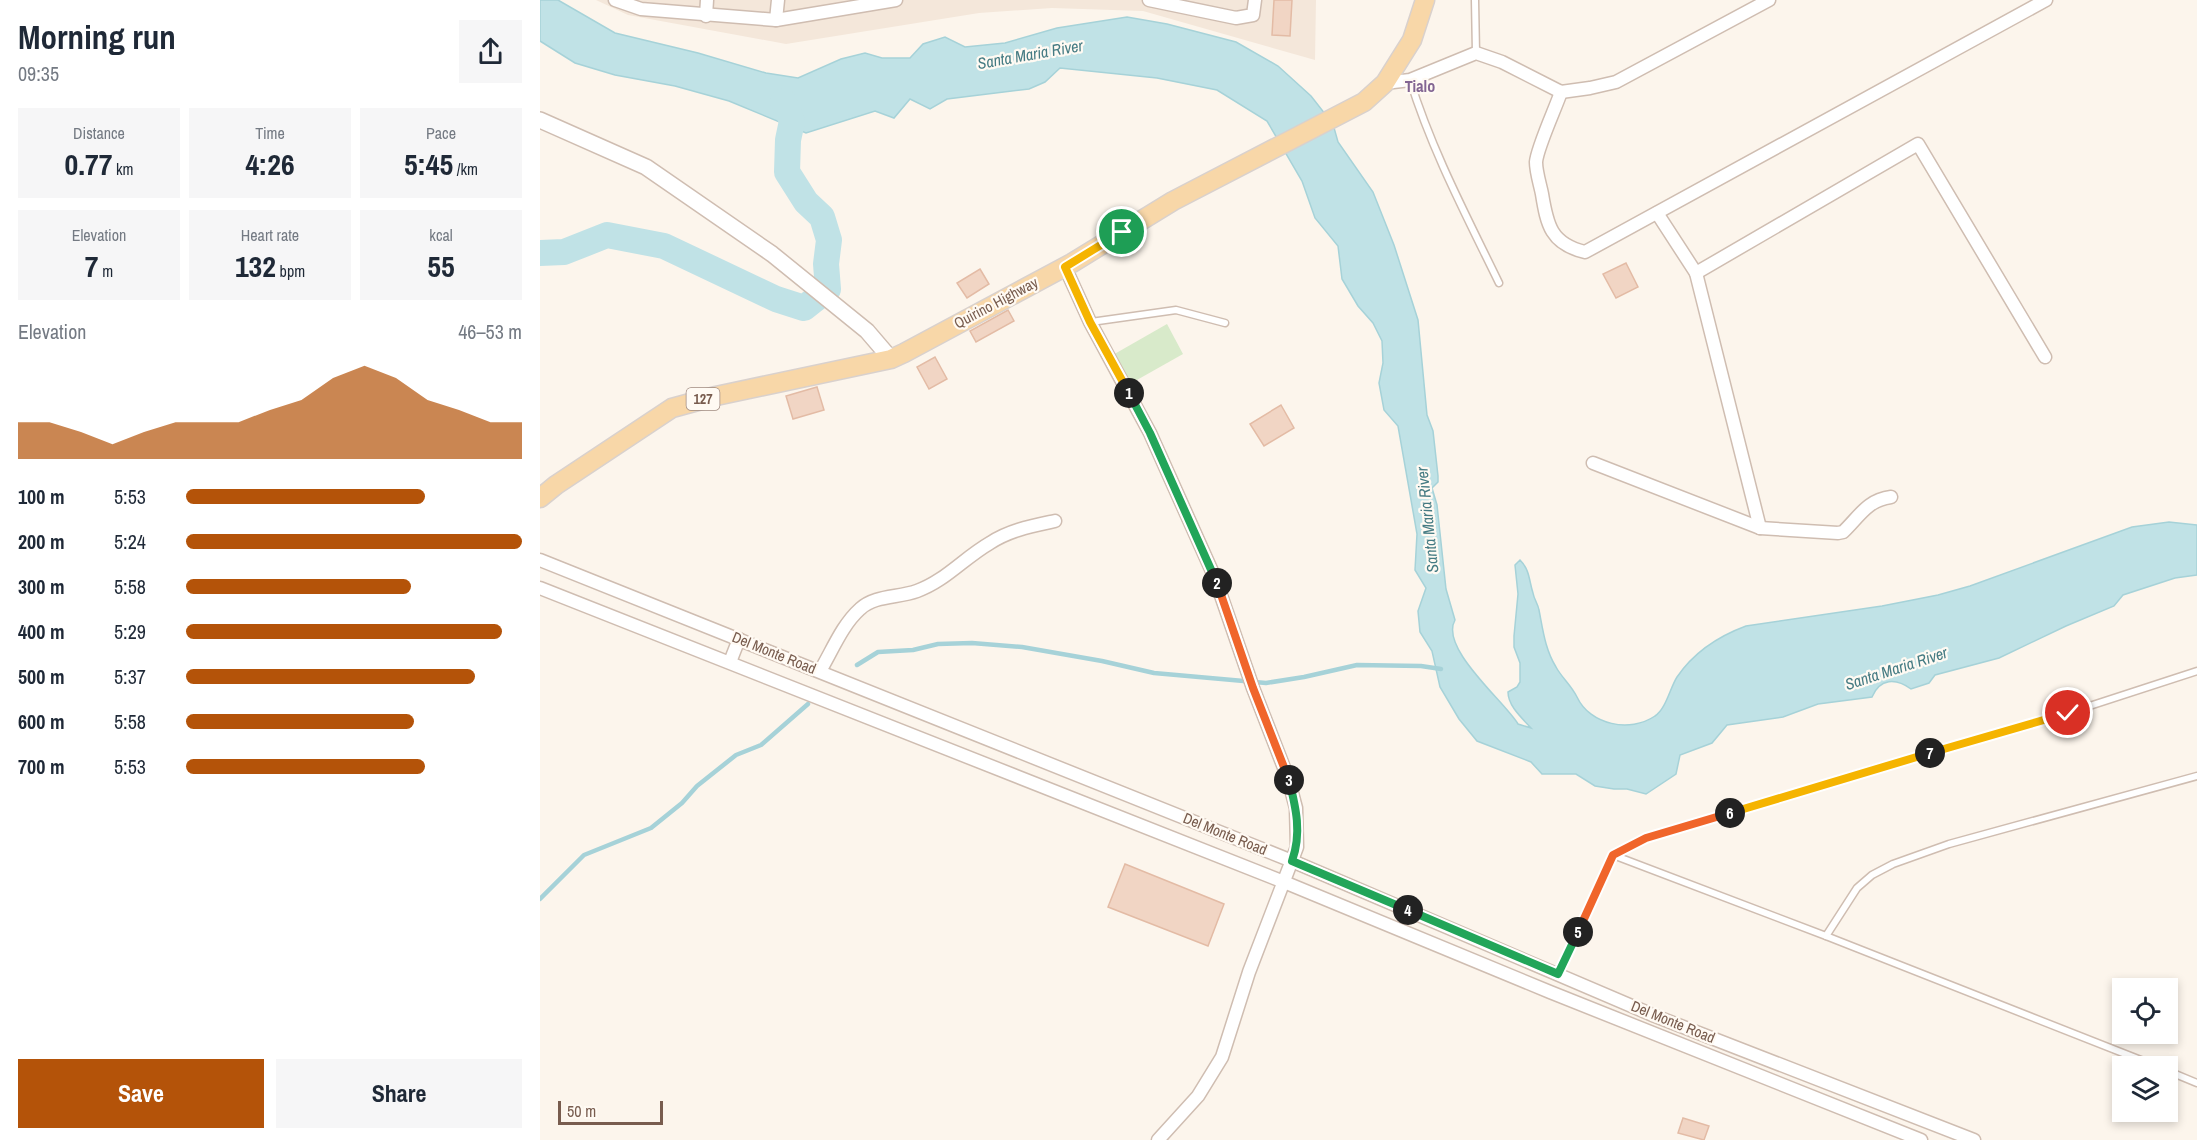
<!DOCTYPE html>
<meta charset="utf-8">
<style>
:root{--surface:#fff;--page:#f6f6f7;--text:#1f2937;--muted:#747a83;--accent:#b45309}
body{margin:0;font-family:"Archivo Narrow",sans-serif;background:var(--page);color:var(--text);height:100vh;display:flex;flex-direction:column;font-size:22px;white-space:nowrap}
*{box-sizing:border-box;margin:0}
p{font-size:20px;color:var(--muted)}
.icon{flex:none;width:33px;height:33px;fill:none;stroke:currentColor;stroke-width:2;stroke-linecap:round;stroke-linejoin:round}
.map{position:relative;flex:1;overflow:hidden}
.details{display:flex;flex-direction:column;background:var(--surface);width:540px}
.details>*{flex:none}
.fabs{position:absolute;left:1572px;top:978px;display:grid;gap:12px}
.fabs a{display:grid;place-items:center;width:66px;height:66px;border-radius:0px;background:var(--surface);box-shadow:0 3px 9px #0003;font-size:30px}
.scale{position:absolute;left:18px;bottom:15px;width:105px;box-sizing:border-box;padding-left:6px;border:3px solid #785c4e;border-top:0;font-size:16px;line-height:21px;white-space:nowrap;color:#785c4e;-webkit-text-stroke:4px #fffaf3;paint-order:stroke}
.pin{position:absolute;display:grid;place-items:center;width:51px;height:51px;color:#fff;margin:-26px;border:3px solid #fff;border-radius:50%;box-shadow:0 2px 6px #0007}
.km{position:absolute;width:30px;height:30px;margin:-15px;border-radius:50%;background:#222;color:#fff;font-size:16px;line-height:30px;text-align:center}
.round{display:grid;place-items:center;flex:none;width:63px;height:63px;border-radius:0px;background:var(--page)}
.head{display:flex;align-items:center;justify-content:space-between;height:102px;padding:0 18px}
h1{font-size:33px;font-weight:800;line-height:45px}
.stats{display:grid;grid-template-columns:repeat(3,1fr);gap:9px;height:102px;padding:6px 18px}
.stats div{display:grid;align-content:center;border-radius:0px;background:var(--page);text-align:center}
.stats b{font-size:30px;font-weight:800}
.stats small{font-size:16px;font-weight:400}
.stats p{font-size:16px}
.chart{height:168px;padding:12px 18px}
.chart p{display:flex;justify-content:space-between}
.chart svg{width:100%;height:108px;margin-top:6px;fill:var(--accent);opacity:.7}
.cta{display:flex;gap:12px;margin-top:auto;padding:12px 18px}
.cta a{flex:1;height:69px;border-radius:0px;background:var(--accent);color:#fff;font-size:24px;font-weight:800;line-height:69px;text-align:center}
.cta a+a{background:var(--page);color:var(--text)}
ul{padding:0 18px;list-style:none;font-size:20px}
li{display:grid;grid-template-columns:96px 72px 1fr;align-items:center;height:45px}
li i{height:15px;border-radius:8px;background:var(--accent)}
main{display:flex;flex:1;min-height:0}
.map>svg:first-child{display:block}
.residential{fill:#f4e7da}
.green{fill:#d8eaca}
.water{fill:#c0e2e6;stroke:#a6d2d8;stroke-width:1.5}
.lines{fill:none;stroke-linecap:round;stroke-linejoin:round}
.stream{stroke:#a6d2d8;stroke-width:4.5}
.river{stroke:#c0e2e6;stroke-width:26}
.building{fill:#f1d5c4;stroke:#e3bba5;stroke-width:1.5}
.service-casing{stroke:#cfbdb1;stroke-width:9}
.minor-casing{stroke:#cfbdb1;stroke-width:15}
.tertiary-casing{stroke:#cfbdb1;stroke-width:18}
.primary-casing{stroke:#d9d1cd;stroke-width:21}
.service{stroke:#fff;stroke-width:6}
.minor{stroke:#fff;stroke-width:12}
.tertiary{stroke:#fff;stroke-width:15}
.primary{stroke:#f8d7a8;stroke-width:18}
.split-1-casing{stroke:#fff;stroke-width:12}
.split-2-casing{stroke:#fff;stroke-width:12}
.split-3-casing{stroke:#fff;stroke-width:12}
.split-4-casing{stroke:#fff;stroke-width:12}
.split-5-casing{stroke:#fff;stroke-width:12}
.split-6-casing{stroke:#fff;stroke-width:12}
.split-7-casing{stroke:#fff;stroke-width:12}
.split-8-casing{stroke:#fff;stroke-width:12}
.split-1{stroke:#f5b400;stroke-width:8}
.split-2{stroke:#22a559;stroke-width:8}
.split-3{stroke:#f0652b;stroke-width:8}
.split-4{stroke:#22a559;stroke-width:8}
.split-5{stroke:#22a559;stroke-width:8}
.split-6{stroke:#f0652b;stroke-width:8}
.split-7{stroke:#f5b400;stroke-width:8}
.split-8{stroke:#f5b400;stroke-width:8}
.labels{text-anchor:middle;stroke-width:4.5;stroke-linejoin:round;paint-order:stroke}
.shield{fill:#fffaf3;stroke:#a08b80;stroke-width:1.5}
.shield-label{font-size:14px;font-weight:bold;fill:#785c4e}
.street-label{font-size:15px;fill:#785c4e;stroke:#fffaf3}
.water-label{font-size:16px;font-style:italic;fill:#457b83;stroke:#fffaf3}
.neighbourhood-label{font-size:16px;font-weight:bold;fill:#836693;stroke:#fffaf3}
</style>
<main>
<section class="details">
<div class="head"><div><h1>Morning run</h1><p>09:35</p></div><a class="round"><svg class="icon" aria-label="share" viewBox="0 0 24 24"><path d="M12 15V3M7 8l5-5 5 5M5 13v7h14v-7"/></svg></a></div>
<div class="stats">
<div><p>Distance</p><b>0.77<small> km</small></b></div>
<div><p>Time</p><b>4:26</b></div>
<div><p>Pace</p><b>5:45<small> /km</small></b></div>
</div>
<div class="stats">
<div><p>Elevation</p><b>7<small> m</small></b></div>
<div><p>Heart rate</p><b>132<small> bpm</small></b></div>
<div><p>kcal</p><b>55</b></div>
</div>
<div class="chart"><p><span>Elevation</span>46–53 m</p>
<svg viewBox="0 0 160 44" preserveAspectRatio="none"><path d="M0 44V29L10 29L20 33L30 38L40 33L50 29L60 29L70 29L80 24L90 20L100 11L110 6L120 11L130 20L140 24L150 29L160 29V44z"/></svg>
</div>
<ul>
<li><b>100 m</b>5:53<i style="width:71%"></i></li>
<li><b>200 m</b>5:24<i style="width:100%"></i></li>
<li><b>300 m</b>5:58<i style="width:67%"></i></li>
<li><b>400 m</b>5:29<i style="width:94%"></i></li>
<li><b>500 m</b>5:37<i style="width:86%"></i></li>
<li><b>600 m</b>5:58<i style="width:68%"></i></li>
<li><b>700 m</b>5:53<i style="width:71%"></i></li>
</ul>
<div class="cta"><a>Save</a><a>Share</a></div>
</section>
<div class="map">
<svg width="1657" height="1140" viewBox="0 0 1657 1140">
<rect width="100%" height="100%" fill="#fcf5ec"/>
<path class="residential" d="M56,0H776L775,60L603,11L512,8L439,13L246,44L88,15Z"/>
<path class="green" d="M627,324L643,354L588,385L571,356Z"/>
<path class="water" d="M0,0H18L75,33L158,53L226,73L258,78L301,59L325,53L342,58H370L383,44L405,37L425,47L465,43L517,28L587,17L627,24L696,42L738,66L771,96L793,124L798,142L833,192L854,245L878,320L887,415L893,431L898,476V482L892,488L897,505L906,589L915,620C899,648 965,702 978,724L991,728C982,718 968,706 968,692L977,687L980,682V663L974,647V636L978,594L975,565L980,560C990,570 989,581 993,593C994,599 998,604 999,610C1003,630 1005,649 1016,667C1022,678 1031,685 1037,697C1050,725 1090,733 1115,716C1126,709 1130,688 1137,677C1154,652 1179,636 1206,626L1342,606L1398,595L1430,586L1592,527L1629,522L1657,525V575L1635,578L1583,595L1574,606L1526,626L1459,658L1395,675L1389,683L1371,689C1356,678 1340,678 1332,697L1278,704L1243,717L1187,725L1172,743L1140,755L1136,774L1106,794L1087,789H1074L1055,786L1036,774H1002L991,762L937,741L919,719L900,687L892,651L880,632L878,611L886,588L875,570L877,534L858,426L844,410L839,383L843,363L842,341L833,323L818,306L802,279L798,246L775,218L762,181L727,121L677,90L617,78L520,68L505,82L489,89L407,99L390,109L370,99L354,118L335,111L266,133L189,101L135,86L75,75L35,63L0,41Z"/>
<g class="lines">
<g class="stream">
<path d="M317,665L338,652L373,650L398,644L432,643L482,647L562,661L614,673L726,683L764,677L817,665L881,666L901,669"/>
<path d="M0,899L44,855L111,828L142,803L157,786L196,755L221,745L268,704"/>
</g>
<path class="river" d="M0,253L24,252L67,235L124,246L236,299L264,308L288,289L286,264L289,240L282,217L266,202L247,172L248,140L252,121L243,101"/>
</g>
<g class="building">
<path d="M734,0H752L750,36L732,35Z"/>
<path d="M1086,263L1098,287L1076,298L1063,274Z"/>
<path d="M440,269L449,284L427,298L417,283Z"/>
<path d="M468,310L474,321L436,342L430,331Z"/>
<path d="M395,357L407,379L389,389L377,367Z"/>
<path d="M277,387L284,410L253,419L246,396Z"/>
<path d="M741,405L754,428L724,446L710,424Z"/>
<path d="M585,864L684,904L668,946L568,907Z"/>
<path d="M1143,1118L1169,1126L1164,1140L1138,1133Z"/>
</g>
<g class="lines">
<defs>
<g id="service">
<path d="M935,0L936,53"/>
<path d="M870,80C892,151 927,217 959,283"/>
<path d="M551,322L636,310L685,323"/>
<path d="M1073,855L1286,936L1616,1066"/>
<path d="M1286,936L1317,888L1332,875L1353,864L1409,844L1657,776"/>
<path d="M1018,974L1073,855L1106,838L1333,769L1528,713L1657,671"/>
<path d="M1628,1071L1657,1083"/>
</g>
<g id="minor">
<path d="M75,0L101,9L236,20L356,0"/>
<path d="M609,0L696,18L713,15L715,0"/>
<path d="M166,16L167,0"/>
<path d="M236,20L238,0"/>
<path d="M845,83L870,80L936,53L962,62L1021,92L1050,88L1076,82L1229,0"/>
<path d="M1021,92C1016,107 997,148 996,162C996,172 1000,184 1002,194C1007,225 1011,244 1045,252L1506,0"/>
<path d="M1117,213L1156,273L1378,144L1505,357"/>
<path d="M525,267L550,322L610,433L675,578L713,688L748,778L756,808L757,847L709,972L682,1057L658,1096L618,1140"/>
<path d="M1156,273L1220,528"/>
<path d="M1053,463L1220,528L1298,533L1303,532C1319,517 1327,500 1351,497"/>
<path d="M0,560L752,861L1115,1016L1434,1140"/>
<path d="M0,588L744,882L1010,992L1381,1140"/>
<path d="M190,662L199,639"/>
<path d="M280,671C292,651 302,625 320,609C335,595 358,598 377,591C405,581 424,558 450,543C470,530 492,526 515,521"/>
</g>
<path id="tertiary" d="M0,120L106,167L232,254L327,331L351,359"/>
<path id="primary" d="M0,498L16,485L132,408L176,396L351,359L364,353L532,263L633,201L824,102L845,83L872,40L885,0"/>
</defs>
<use href="#service" class="service-casing"/>
<use href="#minor" class="minor-casing"/>
<use href="#tertiary" class="tertiary-casing"/>
<use href="#primary" class="primary-casing"/>
<use href="#service" class="service"/>
<use href="#minor" class="minor"/>
<use href="#tertiary" class="tertiary"/>
<use href="#primary" class="primary"/>
</g>
<g class="lines">
<defs>
<path id="split-1" d="M582,232L525,267L550,322L589,393"/>
<path id="split-2" d="M589,393L610,433L677,583"/>
<path id="split-3" d="M677,583L713,688L749,780"/>
<path id="split-4" d="M749,780C756,808 762,833 752,861L868,910"/>
<path id="split-5" d="M868,910L1018,974L1038,932"/>
<path id="split-6" d="M1038,932L1073,855L1106,838L1190,813"/>
<path id="split-7" d="M1190,813L1390,753"/>
<path id="split-8" d="M1390,753L1528,713"/>
</defs>
<use href="#split-1" class="split-1-casing"/>
<use href="#split-2" class="split-2-casing"/>
<use href="#split-3" class="split-3-casing"/>
<use href="#split-4" class="split-4-casing"/>
<use href="#split-5" class="split-5-casing"/>
<use href="#split-6" class="split-6-casing"/>
<use href="#split-7" class="split-7-casing"/>
<use href="#split-8" class="split-8-casing"/>
<use href="#split-1" class="split-1"/>
<use href="#split-2" class="split-2"/>
<use href="#split-3" class="split-3"/>
<use href="#split-4" class="split-4"/>
<use href="#split-5" class="split-5"/>
<use href="#split-6" class="split-6"/>
<use href="#split-7" class="split-7"/>
<use href="#split-8" class="split-8"/>
</g>
<g class="labels">
<rect class="shield" x="146.5" y="388" width="33" height="22" rx="4.5"/>
<g class="shield-label">
<text x="163" y="404">127</text>
</g>
<g class="street-label">
<text transform="translate(456 303) rotate(-28)" y="5">Quirino Highway</text>
<text transform="translate(234 653) rotate(22)" y="5">Del Monte Road</text>
<text transform="translate(685 834) rotate(22)" y="5">Del Monte Road</text>
<text transform="translate(1133 1022) rotate(22)" y="5">Del Monte Road</text>
</g>
<g class="water-label">
<text transform="translate(490 54) rotate(-10)" y="6">Santa Maria River</text>
<text transform="translate(887 520) rotate(-96)" y="6">Santa Maria River</text>
<text transform="translate(1356 668) rotate(-18)" y="6">Santa Maria River</text>
</g>
<g class="neighbourhood-label">
<text x="880" y="92">Tialo</text>
</g>
</g>
</svg>
<div class="fabs">
<a><svg class="icon" aria-label="locate" viewBox="0 0 24 24"><circle cx="12" cy="12" r="6"/><path d="M12 2v4M12 18v4M2 12h4M18 12h4"/></svg></a>
<a><svg class="icon" aria-label="layers" viewBox="0 0 24 24"><path d="M12 4l9 5-9 5-9-5zM3 14l9 5 9-5"/></svg></a>
</div>
<div class="scale">50 m</div>
<div class="pin" style="left:582px;top:232px;background:#1e9e55"><svg class="icon" aria-label="arrive" viewBox="0 0 24 24"><path d="M6 21V4h12l-3 4 3 4H6"/></svg></div>
<div class="pin" style="left:1528px;top:713px;background:#d93025"><svg class="icon" aria-label="check" viewBox="0 0 24 24"><path d="M5 12l5 5 9-10"/></svg></div>
<b class="km" style="left:589px;top:393px">1</b>
<b class="km" style="left:677px;top:583px">2</b>
<b class="km" style="left:749px;top:780px">3</b>
<b class="km" style="left:868px;top:910px">4</b>
<b class="km" style="left:1038px;top:932px">5</b>
<b class="km" style="left:1190px;top:813px">6</b>
<b class="km" style="left:1390px;top:753px">7</b>
</div>
</main>
